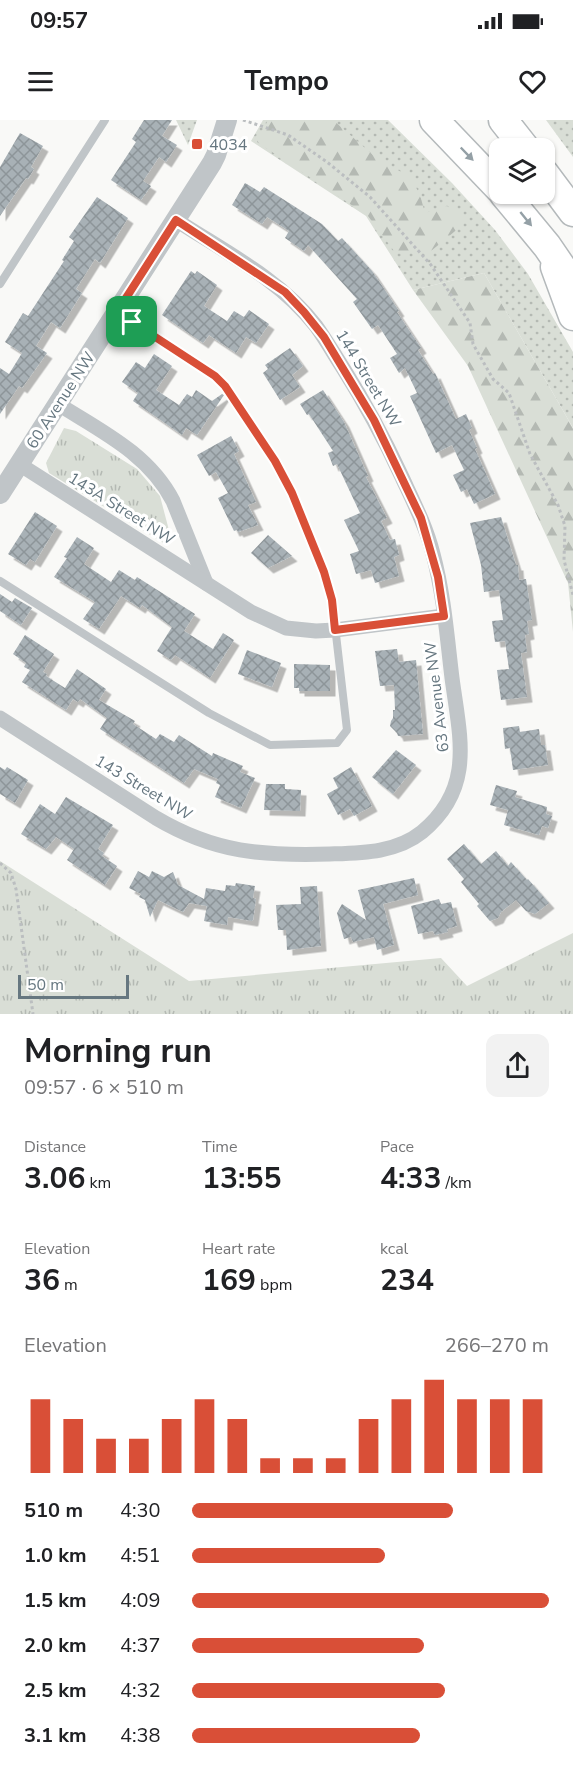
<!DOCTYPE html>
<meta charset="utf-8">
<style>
:root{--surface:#fff;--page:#f2f2f2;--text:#202124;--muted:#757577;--accent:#d94f37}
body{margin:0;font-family:"Nunito Sans",sans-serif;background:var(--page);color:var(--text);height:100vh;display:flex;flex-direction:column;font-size:22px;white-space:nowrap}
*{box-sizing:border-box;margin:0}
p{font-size:20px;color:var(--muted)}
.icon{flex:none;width:33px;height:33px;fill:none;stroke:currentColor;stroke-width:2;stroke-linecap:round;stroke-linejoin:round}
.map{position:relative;height:894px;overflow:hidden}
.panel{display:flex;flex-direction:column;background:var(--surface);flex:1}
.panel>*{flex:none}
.tools{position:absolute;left:489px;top:18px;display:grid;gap:12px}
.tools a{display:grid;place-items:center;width:66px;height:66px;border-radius:12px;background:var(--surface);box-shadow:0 2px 4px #0004;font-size:30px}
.scale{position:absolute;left:18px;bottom:15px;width:111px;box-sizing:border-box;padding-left:6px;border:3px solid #667780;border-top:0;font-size:16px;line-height:21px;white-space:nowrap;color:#667780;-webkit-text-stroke:4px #fff;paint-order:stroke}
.pin{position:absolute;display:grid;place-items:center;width:51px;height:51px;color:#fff;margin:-26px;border-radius:12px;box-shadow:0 3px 9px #0006}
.round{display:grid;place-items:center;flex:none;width:63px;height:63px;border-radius:12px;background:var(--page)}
.headline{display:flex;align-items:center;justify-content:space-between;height:102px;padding:0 24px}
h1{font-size:33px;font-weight:700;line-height:45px}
.stats{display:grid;grid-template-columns:repeat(3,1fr);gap:9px;height:102px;padding:6px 24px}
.stats div{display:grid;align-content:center}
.stats b{font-size:30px;font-weight:700}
.stats small{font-size:16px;font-weight:400}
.stats p{font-size:16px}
.chart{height:168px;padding:12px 24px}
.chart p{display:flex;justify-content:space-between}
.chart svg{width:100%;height:108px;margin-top:6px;stroke:var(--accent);stroke-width:6}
ul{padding:0 24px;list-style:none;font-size:20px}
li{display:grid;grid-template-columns:96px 72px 1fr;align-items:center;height:45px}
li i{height:15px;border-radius:8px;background:var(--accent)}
.status{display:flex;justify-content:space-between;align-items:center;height:42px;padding:0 30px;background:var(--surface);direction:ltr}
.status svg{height:16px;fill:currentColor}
header{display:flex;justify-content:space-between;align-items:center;height:78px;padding:0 24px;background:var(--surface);font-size:27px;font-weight:700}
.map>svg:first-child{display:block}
.grass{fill:url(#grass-dots)}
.forest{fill:url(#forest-firs)}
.park{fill:url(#park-tufts)}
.building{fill:url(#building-cross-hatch);filter:url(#shadow)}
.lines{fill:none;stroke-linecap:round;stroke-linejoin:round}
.motorway-casing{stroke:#b4b9bb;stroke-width:31}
.path{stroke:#bbbec0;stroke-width:3;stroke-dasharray:3 3;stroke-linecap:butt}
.service{stroke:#c0c5c8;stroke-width:8}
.minor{stroke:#c0c5c8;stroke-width:15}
.tertiary{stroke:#c0c5c8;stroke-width:20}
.motorway{stroke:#fff;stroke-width:28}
.oneway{fill:#94a0a6}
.route-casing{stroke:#fff;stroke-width:12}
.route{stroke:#d94f37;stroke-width:8}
.poi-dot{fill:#d94f37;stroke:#fff;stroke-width:2}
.labels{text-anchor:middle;stroke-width:6;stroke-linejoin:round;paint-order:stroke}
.poi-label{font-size:16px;fill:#667780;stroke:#fff;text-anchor:start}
.street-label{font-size:16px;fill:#667780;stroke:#fff}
</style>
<div class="status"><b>09:57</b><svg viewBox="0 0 49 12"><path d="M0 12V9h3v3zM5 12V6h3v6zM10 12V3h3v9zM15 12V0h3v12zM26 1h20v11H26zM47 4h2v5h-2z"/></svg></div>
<header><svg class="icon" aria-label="menu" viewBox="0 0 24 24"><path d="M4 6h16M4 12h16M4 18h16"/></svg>Tempo<svg class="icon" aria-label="heart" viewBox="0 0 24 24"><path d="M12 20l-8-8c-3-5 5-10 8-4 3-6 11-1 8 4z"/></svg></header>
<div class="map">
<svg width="573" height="894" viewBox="0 0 573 894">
<defs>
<pattern id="grass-dots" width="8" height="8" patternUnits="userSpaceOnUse" patternTransform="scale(1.5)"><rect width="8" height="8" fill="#d9ded6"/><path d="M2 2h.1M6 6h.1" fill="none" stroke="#b4b9b3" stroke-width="1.8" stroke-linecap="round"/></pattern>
<pattern id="forest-firs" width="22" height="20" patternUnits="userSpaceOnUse" patternTransform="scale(1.5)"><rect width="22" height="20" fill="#d9ded6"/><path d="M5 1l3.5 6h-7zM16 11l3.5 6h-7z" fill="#b4b9b3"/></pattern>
<pattern id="park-tufts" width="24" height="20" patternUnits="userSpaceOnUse" patternTransform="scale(1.5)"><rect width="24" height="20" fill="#d9ded6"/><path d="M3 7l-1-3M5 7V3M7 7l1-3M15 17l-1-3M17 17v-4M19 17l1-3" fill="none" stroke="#b4b9b3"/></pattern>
<pattern id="building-cross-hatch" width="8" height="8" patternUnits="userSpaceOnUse" patternTransform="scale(1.5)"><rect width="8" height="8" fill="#a8b1b6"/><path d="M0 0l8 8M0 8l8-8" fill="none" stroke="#8d9599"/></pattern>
<filter id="shadow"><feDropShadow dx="5.5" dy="5.5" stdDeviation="0" flood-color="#0004"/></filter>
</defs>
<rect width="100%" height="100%" fill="#f9f9f7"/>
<g class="grass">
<path d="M176,0H197L188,25Z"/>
<path d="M263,0H388L452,63L495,110L528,154L573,232V308L484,153L413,170L366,96L251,21Z"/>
<path d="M546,0H573V37Z"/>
</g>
<g class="forest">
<path d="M268,0H333L373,35L411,58L420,75L425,93L447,86L463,96L460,107L431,131H394L368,96L257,22Z"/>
<path d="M484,153L573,308V512L568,463L468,246L413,170Z"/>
</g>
<g class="park">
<path d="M64,308L76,311L137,349L160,376L171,418L165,424L49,353L46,343Z"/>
<path d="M0,741L189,861L441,838L467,866L573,813V894H0Z"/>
</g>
<g class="building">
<path d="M144,0H172L162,16L177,25L166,42L159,37L143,61L151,66L141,80L111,60L136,22L132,19Z"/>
<path d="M20,13L43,26L31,47L34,49L28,59L26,58L0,96V47Z"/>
<path d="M245,63L260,72L264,67L322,104L338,121L342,118L372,151L399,191L397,192L421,228L418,230L433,254L435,253L456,299L466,294L472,308L469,310L477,328L475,329L495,374L474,384L467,369L461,372L453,355L464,350L452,325L436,333L410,276L417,273L405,248L399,253L390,238L397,234L378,205L372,209L353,182L357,179L308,125L304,131L285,118L289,111L267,97L262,104L232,85Z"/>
<path d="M97,77L128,98L100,143L95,139L76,169L82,173L60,208L51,202L36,226L47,233L22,268L19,266L0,294V248L9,254L22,233L5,222L23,193L28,196L64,141L62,140L74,121L69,117Z"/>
<path d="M191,151L195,154L197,151L217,165L204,186L227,201L234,191L244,197L249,190L269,204L256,223L246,217L236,233L209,215L203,223L162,195Z"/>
<path d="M290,228L303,246L292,255L300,267L280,280L263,253L268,249L265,245Z"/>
<path d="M154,234L172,246L156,270L179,285L187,274L192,277L196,270L212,281L222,274L224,275L197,315L186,308L182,315L162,301L133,281L138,273L122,262L136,242L145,248Z"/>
<path d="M323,270L344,302L368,356L366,357L387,398L381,401L390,420L395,419L399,435L394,437L399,456L375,463L371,450L356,454L350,434L359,431L344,400L360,393L337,344L333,346L328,333L333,331L309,294L307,295L300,284Z"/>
<path d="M231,316L239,331L234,334L256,382L248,385L258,405L238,412L237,410L234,411L218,378L228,373L216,352L209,356L197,335Z"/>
<path d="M35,392L57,406L35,442L30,439L26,445L8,434Z"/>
<path d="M501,397L516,445H518L519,460L526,459L532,500L527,501L529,514L525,515L527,532L521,533L527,577L501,580L497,550L509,549L505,521L495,522L492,501L503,500L499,470L484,472L481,445L470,403Z"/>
<path d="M268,415L292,436L268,448L251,433Z"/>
<path d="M77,417L94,428L84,444L111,462L119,450L135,460L137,457L195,494L184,511L213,529L223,513L234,520L210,558L175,535L171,540L157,531L172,507L142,485L140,488L121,476L99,509L83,499L95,482L54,457L67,438L64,437Z"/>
<path d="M0,474L12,482L15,478L32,488L21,505L0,491Z"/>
<path d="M25,515L54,534L43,552L47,554L46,556L65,568L77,549L106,569L99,580L135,601L133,604L156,619L160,614L174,622L179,615L212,636L213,633L243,646L240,652L255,658L241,688L215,677L220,665L216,663L218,659L194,649L184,663L100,609L107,598L80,579L78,582L73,579L66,590L22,562L30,550L24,547L26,543L13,534Z"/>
<path d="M397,529L399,542L416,540L423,614L398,616L397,613L390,606L391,601L393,598V590H395L394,565L380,566L375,531Z"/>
<path d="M247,530L281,543L272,567L238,554Z"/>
<path d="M294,544L330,545V571H299V568H294Z"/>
<path d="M519,606L520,612L539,609L541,625H545L548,645L513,650L510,628L505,629L503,608Z"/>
<path d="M396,630L416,645L393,674L372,657Z"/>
<path d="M0,647L5,650L7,647L28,660L15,683L0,674Z"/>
<path d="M351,647L372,686L354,696L350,689L338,695L327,674L338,668L333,658Z"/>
<path d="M266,664H285V669L301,670L300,691L264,690Z"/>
<path d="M496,665L517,671L515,677L547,687L546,694L552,696L548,708L542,706L539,715L504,705L508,690L490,685Z"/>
<path d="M66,677L113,705L98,729L104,733L102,736L117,746L105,765L67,740L74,729L56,717L46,729L21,714L40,684L55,694Z"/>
<path d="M464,724L481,744L496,731L508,746L511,742L527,760L528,759L549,783L535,794L526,791L516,780L501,792L498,798L490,801L477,786L479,784L461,762L464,759L447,739Z"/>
<path d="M138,751L149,757L152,751L164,757L173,752L178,765L204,779L206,768L225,771L226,765L235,766L236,763L255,766L253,778L256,779L253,800L252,801L228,797L227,805L209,802L204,801L207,786L189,783L183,792L158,780L150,797L145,780L139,777L141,774L129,768Z"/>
<path d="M414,758L418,775L383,784L394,825L377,830L374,817L353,822L351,817L344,819L337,793L342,784L366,800L358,770Z"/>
<path d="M317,766L321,826L287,830L286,810H278L276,785L301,784L300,767Z"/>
<path d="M439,779L441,784L451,782L457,806L447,809L448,812L435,815L433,811L418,814L411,786Z"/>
</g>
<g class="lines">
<defs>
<g id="motorway">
<path d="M434,0L500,69"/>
<path d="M503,0L525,28"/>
<path d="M544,53L573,92"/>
<path d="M504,74L547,126L573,164"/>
<path d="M555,147L573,196"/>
</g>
</defs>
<use href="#motorway" class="motorway-casing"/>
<g class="path">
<path d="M243,0L288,15L327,42L370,77L431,145L470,203L473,224L493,259L509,273L530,334L558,385L565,406L564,440L573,475"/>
<path d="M0,743L11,753L16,769L33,894"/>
</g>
<g class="service">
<path d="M0,164L105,0"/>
<path d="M0,461L209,593L270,625L337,623L347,610L332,480L315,427L292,373L275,341L221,261L118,193"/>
</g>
<g class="minor">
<path d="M58,284C101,311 149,334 173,381L206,463"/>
<path d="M19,344L251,492L286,508L316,511L335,510L444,496"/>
<path d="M0,598L156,698C215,733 263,736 330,734C361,733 396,733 422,712C475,668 460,618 452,558C447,517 444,475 433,434C426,406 413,381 401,355C384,318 365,283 343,248C334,234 326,220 316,206C280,159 225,132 176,100"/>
</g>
<path class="tertiary" d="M0,374L212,43L216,35L227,0"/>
<use href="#motorway" class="motorway"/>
</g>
<defs><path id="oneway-solid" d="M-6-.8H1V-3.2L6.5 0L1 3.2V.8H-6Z" transform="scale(1.5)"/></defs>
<g class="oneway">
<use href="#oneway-solid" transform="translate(467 34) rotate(46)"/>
<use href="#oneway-solid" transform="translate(526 99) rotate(51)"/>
</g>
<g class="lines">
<defs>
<path id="route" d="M176,100L285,172L304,192L324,217L374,300L421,398L438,457L444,496L335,510L332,480L324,452L292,373L275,341L225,266L215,256L117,192Z"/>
</defs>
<use href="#route" class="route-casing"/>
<use href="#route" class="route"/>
</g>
<rect class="poi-dot" x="191" y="18" width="12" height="12" rx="3"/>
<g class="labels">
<g class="poi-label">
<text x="209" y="30">4034</text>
</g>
<g class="street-label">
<text transform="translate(369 258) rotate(59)" y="6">144 Street NW</text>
<text transform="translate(60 280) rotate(-57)" y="6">60 Avenue NW</text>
<text transform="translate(122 388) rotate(32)" y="6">143A Street NW</text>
<text transform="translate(436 577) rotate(-97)" y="6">63 Avenue NW</text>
<text transform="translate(144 667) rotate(31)" y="6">143 Street NW</text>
</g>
</g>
</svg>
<div class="tools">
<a><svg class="icon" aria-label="layers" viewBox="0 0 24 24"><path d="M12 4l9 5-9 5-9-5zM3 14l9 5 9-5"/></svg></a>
</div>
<div class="scale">50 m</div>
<div class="pin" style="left:132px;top:202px;background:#1e9e55"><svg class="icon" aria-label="arrive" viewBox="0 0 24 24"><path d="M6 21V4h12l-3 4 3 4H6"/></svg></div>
</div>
<section class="panel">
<div class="headline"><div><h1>Morning run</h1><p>09:57 · 6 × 510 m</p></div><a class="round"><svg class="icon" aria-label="share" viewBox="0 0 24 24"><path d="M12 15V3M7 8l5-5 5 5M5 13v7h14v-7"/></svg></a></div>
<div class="stats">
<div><p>Distance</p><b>3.06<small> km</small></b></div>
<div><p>Time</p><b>13:55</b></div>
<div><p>Pace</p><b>4:33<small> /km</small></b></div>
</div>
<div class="stats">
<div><p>Elevation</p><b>36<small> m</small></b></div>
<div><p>Heart rate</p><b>169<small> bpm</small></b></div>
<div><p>kcal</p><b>234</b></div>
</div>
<div class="chart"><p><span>Elevation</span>266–270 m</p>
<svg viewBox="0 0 160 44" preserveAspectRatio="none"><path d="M5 44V14M15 44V22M25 44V30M35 44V30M45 44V22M55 44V14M65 44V22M75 44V38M85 44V38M95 44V38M105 44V22M115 44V14M125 44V6M135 44V14M145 44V14M155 44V14"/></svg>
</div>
<ul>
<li><b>510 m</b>4:30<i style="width:73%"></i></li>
<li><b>1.0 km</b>4:51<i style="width:54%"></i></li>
<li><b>1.5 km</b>4:09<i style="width:100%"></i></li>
<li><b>2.0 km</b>4:37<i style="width:65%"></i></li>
<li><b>2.5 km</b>4:32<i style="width:71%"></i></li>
<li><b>3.1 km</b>4:38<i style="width:64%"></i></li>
</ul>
</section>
